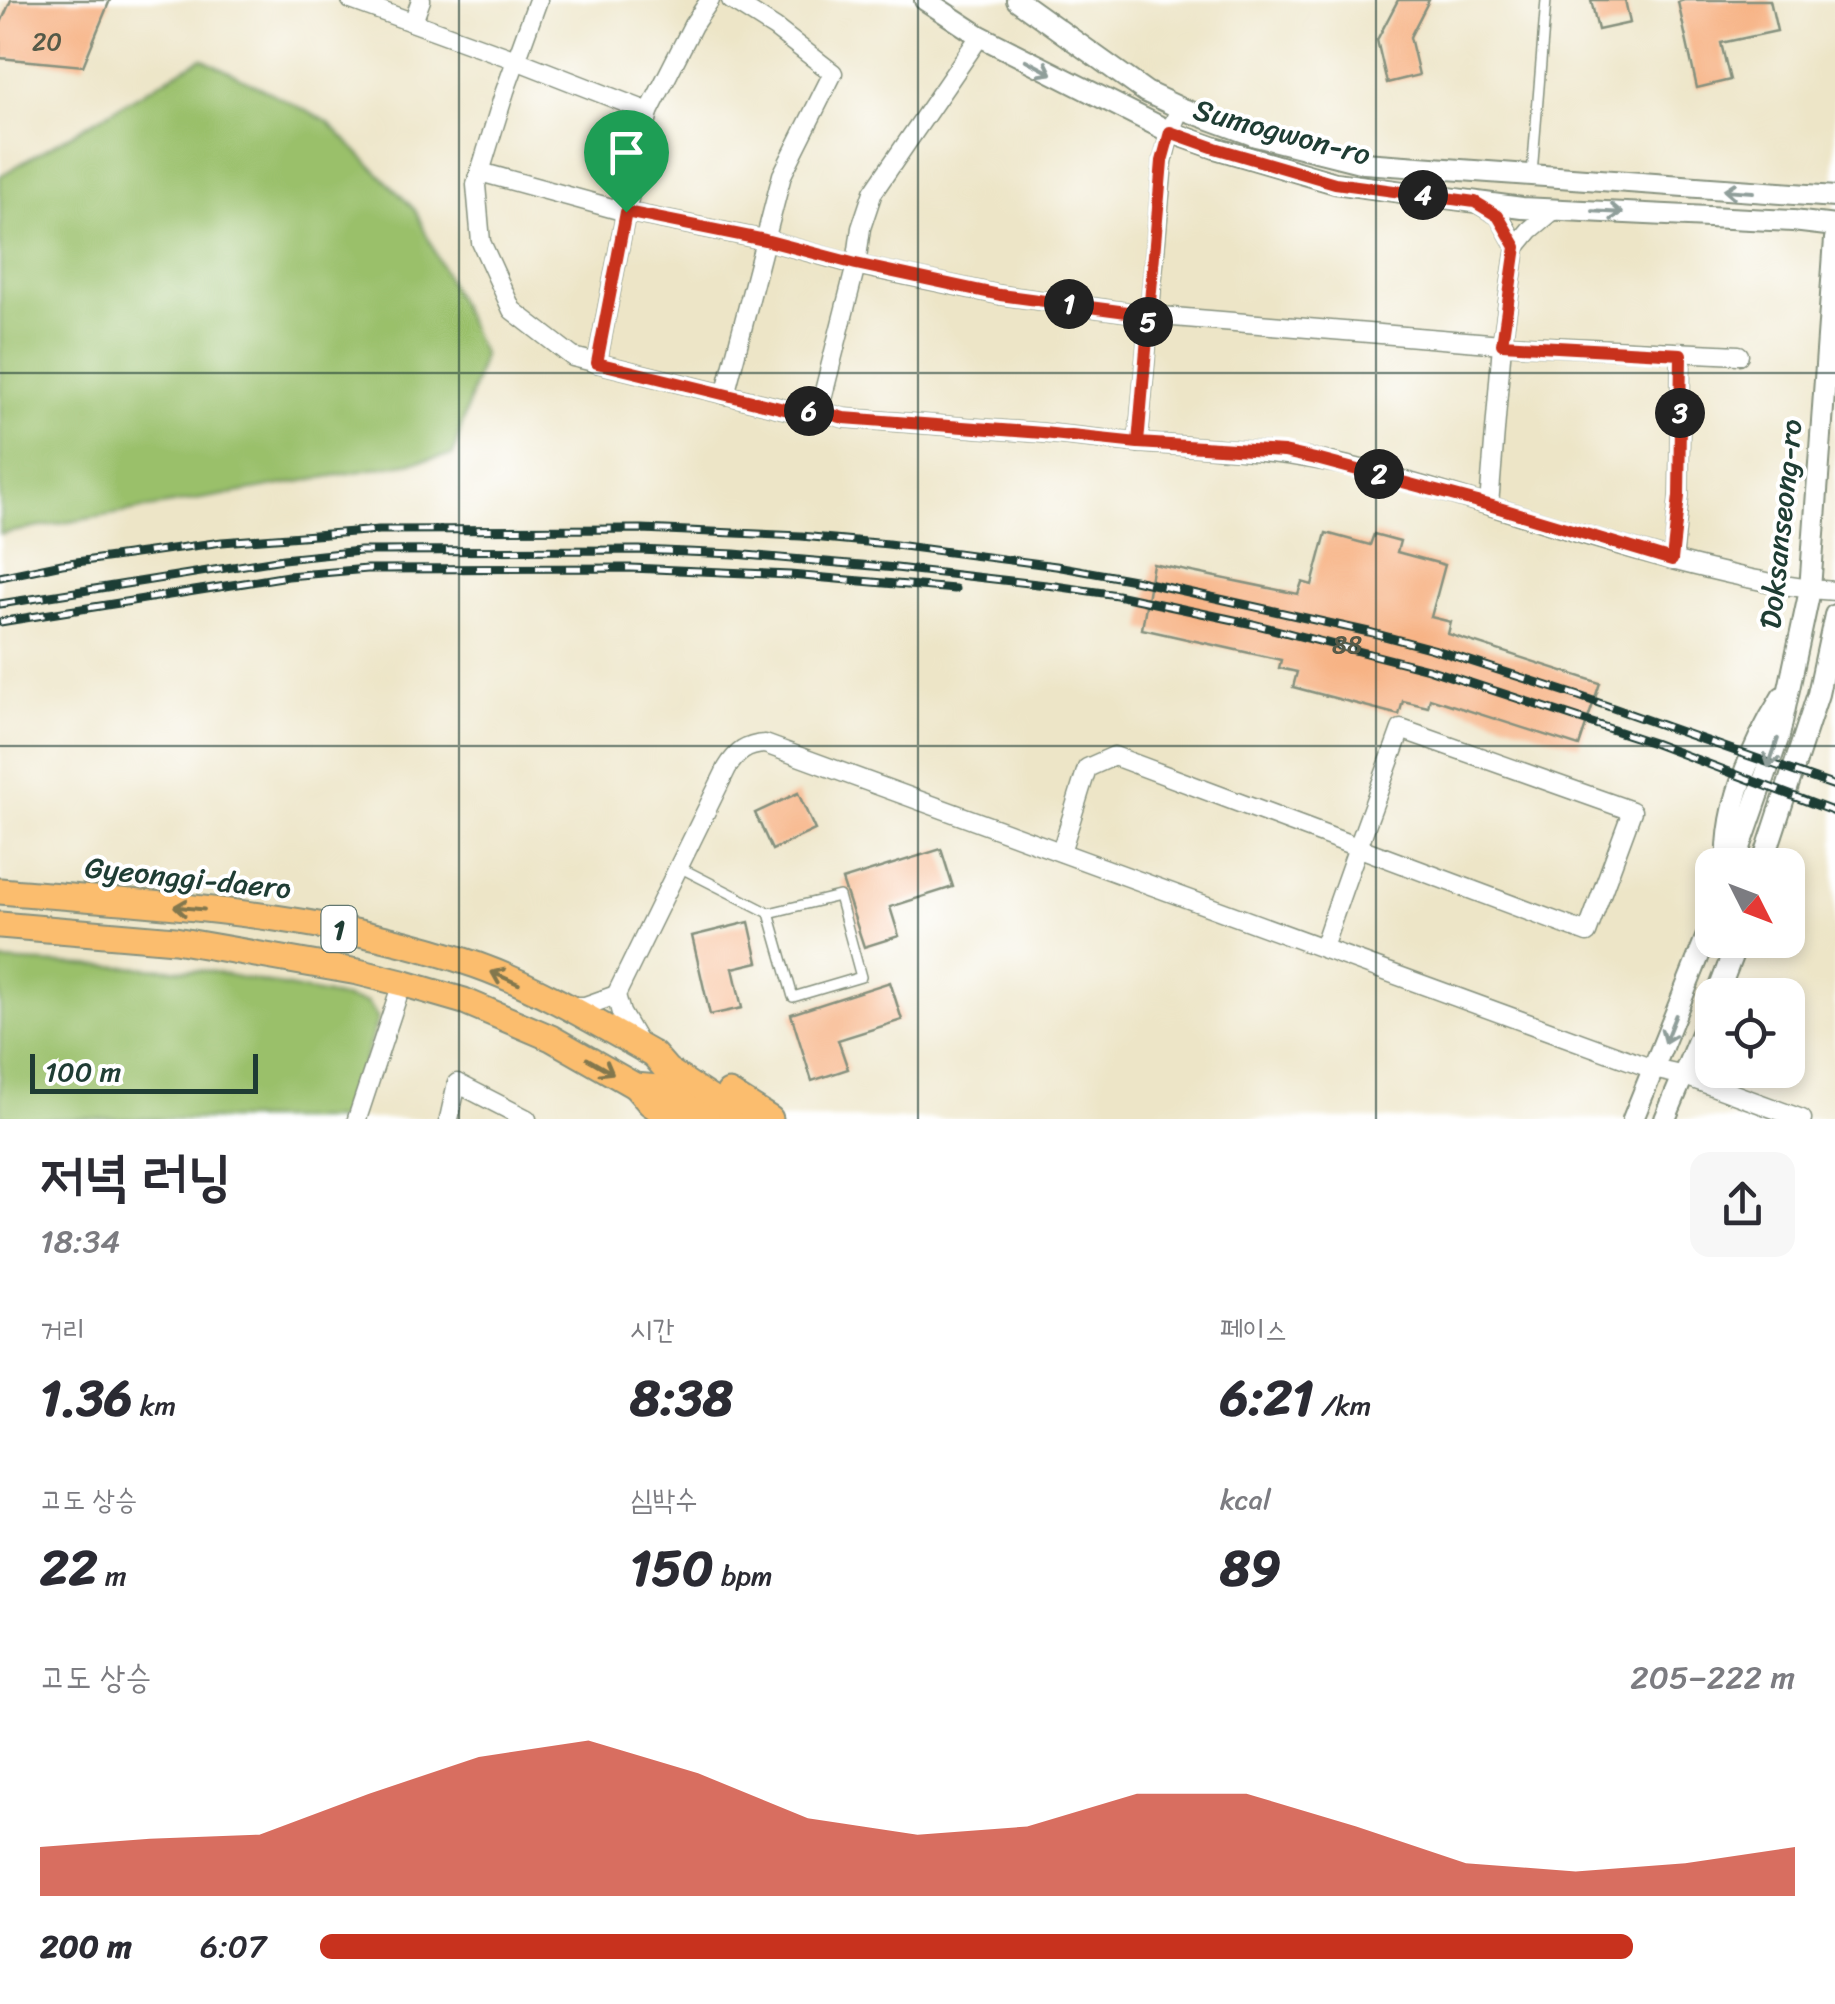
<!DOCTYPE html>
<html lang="ko">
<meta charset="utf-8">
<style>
:root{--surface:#fff;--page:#f7f7f7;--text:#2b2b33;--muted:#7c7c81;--accent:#c8321e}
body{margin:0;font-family:Sriracha,"Poor Story",sans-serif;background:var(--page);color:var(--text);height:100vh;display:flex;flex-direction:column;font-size:38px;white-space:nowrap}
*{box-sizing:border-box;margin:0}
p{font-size:32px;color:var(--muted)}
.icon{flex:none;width:55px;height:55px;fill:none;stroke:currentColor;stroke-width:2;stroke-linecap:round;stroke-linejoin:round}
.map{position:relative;height:1119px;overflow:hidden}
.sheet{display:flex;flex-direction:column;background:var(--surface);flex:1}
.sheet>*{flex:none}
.needle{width:65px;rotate:132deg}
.tools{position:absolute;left:1695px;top:848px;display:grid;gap:20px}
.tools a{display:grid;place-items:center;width:110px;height:110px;border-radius:20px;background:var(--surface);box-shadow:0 5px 15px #0003;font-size:50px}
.scale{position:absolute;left:30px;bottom:25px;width:228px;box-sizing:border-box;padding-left:10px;border:5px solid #1f3d34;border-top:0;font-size:28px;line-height:35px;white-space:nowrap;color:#1f3d34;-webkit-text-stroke:8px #fff;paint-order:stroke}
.pin{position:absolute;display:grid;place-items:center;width:85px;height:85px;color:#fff;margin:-102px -42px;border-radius:50% 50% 50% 0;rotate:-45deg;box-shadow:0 0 10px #0007}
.pin .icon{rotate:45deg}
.km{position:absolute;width:50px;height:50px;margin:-25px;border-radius:50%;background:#222;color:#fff;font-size:28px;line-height:50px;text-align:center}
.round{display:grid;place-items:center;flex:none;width:105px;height:105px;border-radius:20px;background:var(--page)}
.head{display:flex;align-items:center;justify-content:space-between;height:170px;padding:0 40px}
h1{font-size:55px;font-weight:700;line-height:75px}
.stats{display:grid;grid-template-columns:repeat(3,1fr);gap:15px;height:170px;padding:10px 40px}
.stats div{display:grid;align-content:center}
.stats b{font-size:50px;font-weight:700}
.stats small{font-size:28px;font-weight:400}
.stats p{font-size:28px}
.chart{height:280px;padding:20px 40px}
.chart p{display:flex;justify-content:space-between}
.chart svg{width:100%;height:180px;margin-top:10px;fill:var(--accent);opacity:.7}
ul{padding:0 40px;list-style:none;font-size:32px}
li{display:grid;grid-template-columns:160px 120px 1fr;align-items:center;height:75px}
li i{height:25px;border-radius:12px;background:var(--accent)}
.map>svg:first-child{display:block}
.green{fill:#9ac06b;stroke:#5c7e50;stroke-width:2.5}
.building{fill:#f7b385}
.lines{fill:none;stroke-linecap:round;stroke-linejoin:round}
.service-casing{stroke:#86917e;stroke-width:12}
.minor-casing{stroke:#86917e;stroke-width:21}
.tertiary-casing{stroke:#86917e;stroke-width:24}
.primary-casing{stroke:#86917e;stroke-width:29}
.service{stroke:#fff;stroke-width:9}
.minor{stroke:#fff;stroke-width:18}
.tertiary{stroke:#fff;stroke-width:20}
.primary{stroke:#fbbd6e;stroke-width:25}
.rail-casing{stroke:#1f3d34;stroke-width:9}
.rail{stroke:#fff;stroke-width:5;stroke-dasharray:15;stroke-linecap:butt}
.oneway{stroke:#8f9e9a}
.oneway2{stroke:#82774e}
.route-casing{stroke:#fff;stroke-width:20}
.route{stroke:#c8321e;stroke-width:12}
.grid{fill:none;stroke:#1f3d34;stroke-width:2.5;stroke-opacity:0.55}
.labels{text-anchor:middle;stroke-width:8;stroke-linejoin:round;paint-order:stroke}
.number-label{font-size:25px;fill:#555a48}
.shield{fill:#fff;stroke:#627771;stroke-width:2.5}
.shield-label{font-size:28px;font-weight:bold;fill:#1f3d34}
.street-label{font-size:30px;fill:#1f3d34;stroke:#fff}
</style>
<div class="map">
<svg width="1835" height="1119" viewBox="0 0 1835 1119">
<rect width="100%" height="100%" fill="#fff"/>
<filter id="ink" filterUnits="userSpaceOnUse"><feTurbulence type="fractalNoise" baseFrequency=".01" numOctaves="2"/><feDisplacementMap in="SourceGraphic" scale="20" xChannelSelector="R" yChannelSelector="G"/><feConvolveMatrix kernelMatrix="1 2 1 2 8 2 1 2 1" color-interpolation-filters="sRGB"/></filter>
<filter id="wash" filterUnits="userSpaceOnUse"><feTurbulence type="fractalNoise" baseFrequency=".0048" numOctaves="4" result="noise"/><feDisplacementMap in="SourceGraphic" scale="40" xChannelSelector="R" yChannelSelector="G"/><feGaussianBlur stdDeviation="2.25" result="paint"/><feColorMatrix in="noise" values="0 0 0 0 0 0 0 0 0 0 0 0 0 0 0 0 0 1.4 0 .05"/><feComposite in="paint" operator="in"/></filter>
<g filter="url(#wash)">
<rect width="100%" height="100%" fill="#ede5c7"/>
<g class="green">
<path d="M202,58L328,122L415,210L483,355L453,455L0,534V176Z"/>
<path d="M0,961L209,971L367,1003L378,1018L346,1119H5L0,1113Z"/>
</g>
<g id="blocks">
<g class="building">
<path d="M11,0H110L83,66L0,58V25Z"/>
<path d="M1398,0H1429L1410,37L1419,75L1387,83L1377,40Z"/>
<path d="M1591,0H1625L1630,23L1598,30Z"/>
<path d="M1684,0H1770L1777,31L1721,43L1730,80L1697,88L1678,2Z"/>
<path d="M1326,533L1370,545L1374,534L1400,541L1397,552L1445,565L1431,617L1451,622L1448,634L1600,683L1579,746L1430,698L1428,707L1403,701L1399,715L1293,687L1297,672L1279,668L1281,660L1142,629L1153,564L1298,594L1302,582L1312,585Z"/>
<path d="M798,793L815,830L772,850L755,813Z"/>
<path d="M941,849L953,887L890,907L899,936L864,947L842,880Z"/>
<path d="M749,922L758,962L733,968L742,1008L710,1015L692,936Z"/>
<path d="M890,982L902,1020L838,1040L848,1069L812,1081L791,1014Z"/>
</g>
</g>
</g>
<g filter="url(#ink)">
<use href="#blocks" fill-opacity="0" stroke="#86917e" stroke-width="2.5"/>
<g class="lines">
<defs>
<g id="service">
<path d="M1532,174L1546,0"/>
<path d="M679,867L769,913L839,896L861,977L793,997L769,913"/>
</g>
<g id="minor">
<path d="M351,0L516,60L649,112"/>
<path d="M538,0L505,91L476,185L481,242L512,310L573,357L788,410L819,411"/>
<path d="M413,22L421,0"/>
<path d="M980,36L873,192L861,228L856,265L819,411L844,418L1043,433L1138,443"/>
<path d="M1180,108L1170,132L1163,161L1138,443C1213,448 1284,450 1357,468C1473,497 1584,539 1700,567C1745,578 1789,588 1835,591"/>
<path d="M480,172L626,212L765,240L856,265L1000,295L1149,315L1502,344L1739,355"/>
<path d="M1478,204L1499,216L1516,247"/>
<path d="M597,363L626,212L649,112L693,25L710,0"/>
<path d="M725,395L782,175L833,73L775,28L731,0"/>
<path d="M1489,505L1502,344L1516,247L1530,230L1554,210"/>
<path d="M1673,560L1679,496L1681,354"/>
<path d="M1061,852L1087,768L1114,756L1587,933L1632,811L1401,729C1375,802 1347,874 1323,948"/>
<path d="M568,1006H585L616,995"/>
<path d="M641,1047L621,1013L616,995L727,768C737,752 746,745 765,744L1653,1069L1685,1076L1802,1119"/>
<path d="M357,1119L402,983"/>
<path d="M449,1119L457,1083L527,1119"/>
</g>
<g id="tertiary">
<path d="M925,0L980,36L1170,132L1215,148L1335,183L1522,208L1793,221L1835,226"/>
<path d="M1017,0L1146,92L1180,108L1256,136L1364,163L1835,197"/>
<path d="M1728,865C1725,806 1752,746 1782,697"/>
<path d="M1734,865L1779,736L1810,590L1835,239"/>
<path d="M1762,865L1818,694L1835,615"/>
<path d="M1717,995L1738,940"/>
<path d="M1633,1119L1712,923"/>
<path d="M1665,1119L1712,1007"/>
</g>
<g id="primary">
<path d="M0,891C160,905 323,912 476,965C538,987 597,1023 654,1055L667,1070L741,1119"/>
<path d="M0,925L175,940L358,972L402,983L464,1001L551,1038L635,1086L658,1088L707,1119"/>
<path d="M635,1086L650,1103L674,1119"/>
<path d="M729,1093L770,1119"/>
</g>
</defs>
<use href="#service" class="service-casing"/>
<use href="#minor" class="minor-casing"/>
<use href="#tertiary" class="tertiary-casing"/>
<use href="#primary" class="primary-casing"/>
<use href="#service" class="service"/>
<use href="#minor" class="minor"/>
<use href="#tertiary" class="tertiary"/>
<use href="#primary" class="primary"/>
<defs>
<g id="rail">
<path d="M0,577L62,564L222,542L379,530L642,529L801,536L888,544L1056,566L1134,580L1369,632L1433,649L1579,696L1835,786"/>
<path d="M0,604L283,559L360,551L639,550L734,554L896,568L1055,586L1117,595L1253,624L1428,669L1653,743L1835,812"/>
<path d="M0,622L288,576L367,569L631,568L790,575L955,589"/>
</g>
</defs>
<use href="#rail" class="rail-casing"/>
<use href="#rail" class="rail"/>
</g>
<defs><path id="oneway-shaft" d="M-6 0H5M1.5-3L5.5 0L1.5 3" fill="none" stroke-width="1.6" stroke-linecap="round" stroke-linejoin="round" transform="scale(2.5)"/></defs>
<g class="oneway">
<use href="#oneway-shaft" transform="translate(1039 67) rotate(28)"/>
<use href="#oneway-shaft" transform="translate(1738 191) rotate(-176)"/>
<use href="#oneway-shaft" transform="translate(1608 212) rotate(3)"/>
<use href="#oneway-shaft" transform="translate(1773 753) rotate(109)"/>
<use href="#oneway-shaft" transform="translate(1670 1029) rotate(112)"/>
</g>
<g class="oneway2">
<use href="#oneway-shaft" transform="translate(189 908) rotate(-174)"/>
<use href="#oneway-shaft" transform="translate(505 978) rotate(-156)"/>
<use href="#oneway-shaft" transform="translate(600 1066) rotate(30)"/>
</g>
</g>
<g class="lines" filter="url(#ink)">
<defs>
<path id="route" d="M626,212L765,240L856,264L1000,295L1149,315L1138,443L1284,452L1320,460L1489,505L1672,560L1679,496L1681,354L1502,344L1516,247L1498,216L1475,202L1335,183L1215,148L1170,132L1162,161L1138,443L1043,433L844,418L819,411L788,410L597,363L626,212"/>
</defs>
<use href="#route" class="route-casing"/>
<use href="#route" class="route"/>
</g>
<path class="grid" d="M459,0V1119M918,0V1119M1376,0V1119M0,373H1835M0,746H1835"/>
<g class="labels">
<g class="number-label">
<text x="47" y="50">20</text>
<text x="1347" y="653">88</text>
</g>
<rect class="shield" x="321.5" y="906" width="35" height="46" rx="8"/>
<g class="shield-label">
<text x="339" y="939">1</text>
</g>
<g class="street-label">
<text transform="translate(1282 132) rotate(15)" y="10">Sumogwon-ro</text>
<text transform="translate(1781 524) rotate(-84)" y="10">Doksanseong-ro</text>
<text transform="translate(188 878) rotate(6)" y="10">Gyeonggi-daero</text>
</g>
</g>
</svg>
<div class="tools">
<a><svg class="needle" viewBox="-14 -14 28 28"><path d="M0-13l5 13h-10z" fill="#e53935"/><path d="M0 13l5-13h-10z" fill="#7c7c81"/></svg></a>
<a><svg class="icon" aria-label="locate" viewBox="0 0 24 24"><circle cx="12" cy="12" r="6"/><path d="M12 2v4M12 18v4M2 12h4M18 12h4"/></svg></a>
</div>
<div class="scale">100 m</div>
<div class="pin" style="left:626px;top:212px;background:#1e9e55"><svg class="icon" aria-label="arrive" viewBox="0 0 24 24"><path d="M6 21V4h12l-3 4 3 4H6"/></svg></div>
<b class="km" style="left:1069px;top:304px">1</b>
<b class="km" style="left:1379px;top:474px">2</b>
<b class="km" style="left:1680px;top:413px">3</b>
<b class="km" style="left:1423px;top:195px">4</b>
<b class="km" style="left:1148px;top:322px">5</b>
<b class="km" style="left:809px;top:411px">6</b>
</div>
<section class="sheet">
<div class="head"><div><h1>저녁 러닝</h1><p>18:34</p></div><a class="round"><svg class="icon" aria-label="share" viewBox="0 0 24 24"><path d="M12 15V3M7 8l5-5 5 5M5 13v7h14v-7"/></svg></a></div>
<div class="stats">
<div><p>거리</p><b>1.36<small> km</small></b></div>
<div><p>시간</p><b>8:38</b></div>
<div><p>페이스</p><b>6:21<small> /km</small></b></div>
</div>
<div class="stats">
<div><p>고도 상승</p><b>22<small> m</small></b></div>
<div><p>심박수</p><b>150<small> bpm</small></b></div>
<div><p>kcal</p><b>89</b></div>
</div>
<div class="chart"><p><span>고도 상승</span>205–222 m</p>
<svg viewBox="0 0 160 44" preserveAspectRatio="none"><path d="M0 44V32L10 30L20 29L30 19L40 10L50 6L60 14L70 25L80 29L90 27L100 19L110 19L120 27L130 36L140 38L150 36L160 32V44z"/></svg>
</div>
<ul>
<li><b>200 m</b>6:07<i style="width:89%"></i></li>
</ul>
</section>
